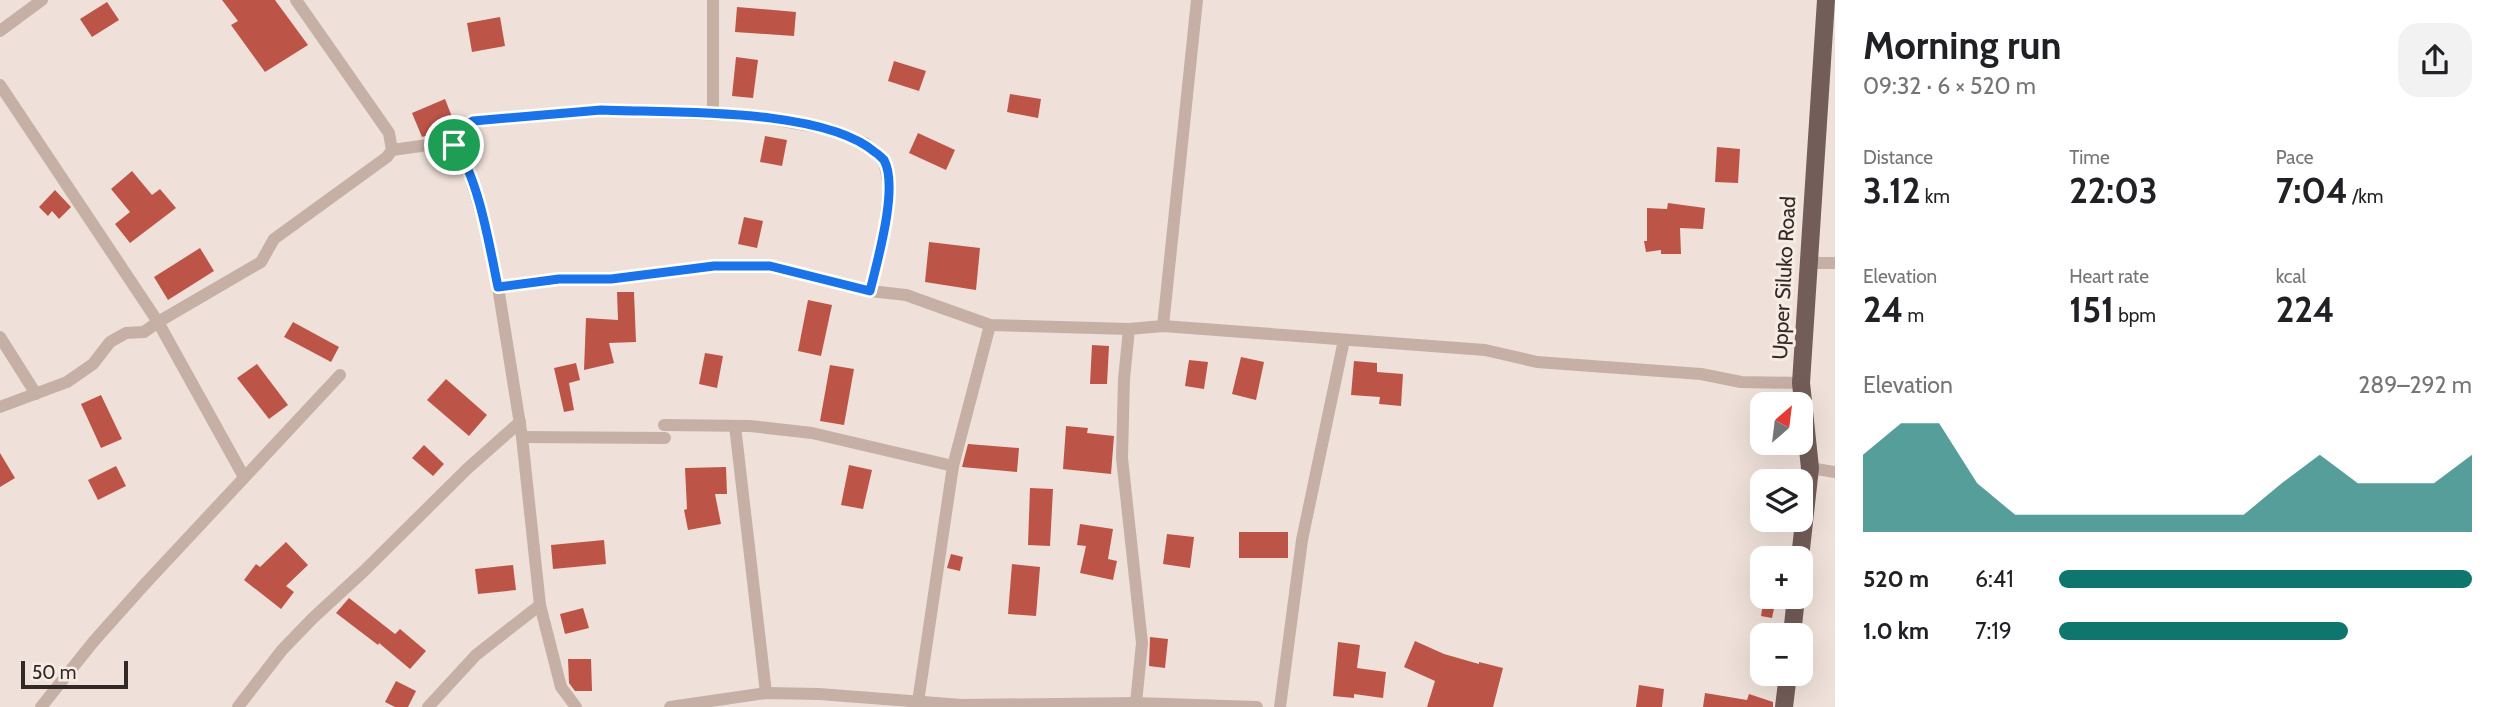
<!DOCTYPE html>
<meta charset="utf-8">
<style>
:root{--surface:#fff;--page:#f2f2f2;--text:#202124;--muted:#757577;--accent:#0f766e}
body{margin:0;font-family:Cabin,sans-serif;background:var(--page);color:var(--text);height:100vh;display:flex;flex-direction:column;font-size:26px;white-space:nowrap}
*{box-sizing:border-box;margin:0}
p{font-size:23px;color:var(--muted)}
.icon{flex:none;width:38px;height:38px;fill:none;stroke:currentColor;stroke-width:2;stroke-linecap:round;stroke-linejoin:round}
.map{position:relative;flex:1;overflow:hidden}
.drawer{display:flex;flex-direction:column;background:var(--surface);width:665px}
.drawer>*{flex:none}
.needle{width:46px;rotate:28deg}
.tools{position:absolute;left:1750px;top:392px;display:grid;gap:14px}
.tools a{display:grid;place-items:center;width:63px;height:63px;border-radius:14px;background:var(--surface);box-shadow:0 7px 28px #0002;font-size:35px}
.scale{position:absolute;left:21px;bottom:18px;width:107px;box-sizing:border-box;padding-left:7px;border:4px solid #322826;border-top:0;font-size:19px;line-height:24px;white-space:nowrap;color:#322826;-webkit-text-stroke:5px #f7ece4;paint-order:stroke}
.pin{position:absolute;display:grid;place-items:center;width:60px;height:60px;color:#fff;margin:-30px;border:4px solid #fff;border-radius:50%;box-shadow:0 2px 7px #0007}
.round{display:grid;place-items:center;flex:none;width:74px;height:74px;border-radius:21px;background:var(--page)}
.head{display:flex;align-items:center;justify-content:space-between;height:119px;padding:0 28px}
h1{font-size:38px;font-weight:800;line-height:52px}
.figures{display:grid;grid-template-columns:repeat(3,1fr);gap:10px;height:119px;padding:7px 28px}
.figures div{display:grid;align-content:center}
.figures b{font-size:35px;font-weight:800}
.figures small{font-size:19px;font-weight:400}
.figures p{font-size:19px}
.chart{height:196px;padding:14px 28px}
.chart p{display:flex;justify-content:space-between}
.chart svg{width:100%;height:126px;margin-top:7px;fill:var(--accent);opacity:.7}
ul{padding:0 28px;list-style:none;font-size:23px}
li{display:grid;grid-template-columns:112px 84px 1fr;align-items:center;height:52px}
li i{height:18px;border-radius:9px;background:var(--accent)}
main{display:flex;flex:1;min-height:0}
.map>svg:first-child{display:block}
.building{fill:#bd5448}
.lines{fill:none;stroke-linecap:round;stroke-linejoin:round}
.minor{stroke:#c6b0a6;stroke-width:12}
.primary{stroke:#735d58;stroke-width:18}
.route-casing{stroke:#fff;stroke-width:14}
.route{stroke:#1a73e8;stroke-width:9}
.labels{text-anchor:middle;stroke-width:6;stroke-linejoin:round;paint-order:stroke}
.street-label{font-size:21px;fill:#322826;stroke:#f7ece4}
</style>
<main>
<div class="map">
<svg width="1835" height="707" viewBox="0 0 1835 707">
<rect width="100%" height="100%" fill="#efe1d9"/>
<g class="building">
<path d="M222,0H275L308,45L265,72L231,25L238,21Z"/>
<path d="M107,2L119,20L92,37L80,19Z"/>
<path d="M737,7L796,12L794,36L735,32Z"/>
<path d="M500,17L505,46L472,52L467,23Z"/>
<path d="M736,57L758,60L753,98L732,96Z"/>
<path d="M894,61L926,71L919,91L888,81Z"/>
<path d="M1010,94L1041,99L1038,118L1007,112Z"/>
<path d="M445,99L454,122L450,128L422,137L412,113Z"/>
<path d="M918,133L955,150L946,170L909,153Z"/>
<path d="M765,136L787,140L782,166L760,162Z"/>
<path d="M1717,147L1740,149L1738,183L1715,182Z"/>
<path d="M132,171L152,195L160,189L176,208L130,243L115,224L130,212L111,189Z"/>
<path d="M55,190L71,207L59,219L52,211L48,216L39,207Z"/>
<path d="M1668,203L1705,208L1703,229L1680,228L1681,254H1661V250L1646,252L1644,241H1647V208L1667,209Z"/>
<path d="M744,217L763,221L757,248L738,244Z"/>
<path d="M929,242L980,248L976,290L925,282Z"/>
<path d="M200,248L214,271L168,300L154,277Z"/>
<path d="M617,292H634L636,342L609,343L614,363L584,370L586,318L618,320Z"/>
<path d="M808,300L832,305L821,356L798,351Z"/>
<path d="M293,322L339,347L331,362L284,337Z"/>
<path d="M1092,345L1109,346L1107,384H1090Z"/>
<path d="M705,353L723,356L717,388L699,384Z"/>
<path d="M1241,357L1264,362L1256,400L1232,394Z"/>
<path d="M1189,360L1208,362L1204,389L1185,386Z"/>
<path d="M1354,361L1377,363V372L1403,374L1401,406L1379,404L1380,397L1351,395Z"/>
<path d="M576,363L580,380L569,383L574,410L564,412L554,368Z"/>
<path d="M257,364L288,405L269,419L237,378Z"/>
<path d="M830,365L854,369L844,425L820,421Z"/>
<path d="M446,379L487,415L469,436L427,400Z"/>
<path d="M101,395L122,439L101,448L81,404Z"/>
<path d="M1066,426L1088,428L1087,433L1114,436L1111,474L1063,469Z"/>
<path d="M968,444L1019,448L1017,472L962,467Z"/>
<path d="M424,445L444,464L433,476L412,458Z"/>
<path d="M0,453L15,478L0,487Z"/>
<path d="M849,465L872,470L863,509L841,505Z"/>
<path d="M116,466L126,486L98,500L88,480Z"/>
<path d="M726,467L727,494H715L721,524L688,530L684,510L687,509L685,468Z"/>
<path d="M1030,488L1053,489L1050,546L1028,545Z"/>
<path d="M1080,524L1113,529L1108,559L1117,561L1113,580L1080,573L1086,546L1077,545Z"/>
<rect x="1239" y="532" width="49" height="26"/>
<path d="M1167,534L1194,537L1190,568L1163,564Z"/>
<path d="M604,540L606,564L553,569L551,545Z"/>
<path d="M286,542L308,565L286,586L294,592L281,609L244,580L256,564L260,567Z"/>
<path d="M951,554L963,557L960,571L947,568Z"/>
<path d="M1012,564L1040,567L1036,616L1008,614Z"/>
<path d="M513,565L516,590L478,594L475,569Z"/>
<path d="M1764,597L1776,599L1772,618L1761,616Z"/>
<path d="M349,598L395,634L400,629L426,651L410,669L379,643L378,645L336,613Z"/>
<path d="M583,608L589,628L565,634L560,614Z"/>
<path d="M1150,637L1168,639L1165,668L1149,666Z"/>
<path d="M1415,641L1444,654L1479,664V662L1503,668L1493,707H1427L1435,681L1404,667Z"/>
<path d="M1338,642L1360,645L1357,668L1386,672L1383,698L1354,694V698L1333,696Z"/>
<path d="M568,659H591L592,691H575L569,683Z"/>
<path d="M396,681L416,691L408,707H395L385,702Z"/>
<path d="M1639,685L1664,689L1662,707H1636Z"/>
<path d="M1705,693L1747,700L1749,694L1773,702V707H1703Z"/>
</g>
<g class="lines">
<g class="minor">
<path d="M0,31L42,0"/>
<path d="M0,85L158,322L144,332L126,333L110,342L93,364L67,382L0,407"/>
<path d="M713,114V0"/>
<path d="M455,145L459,129L473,121L601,110L754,116L833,130L865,143L884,160L889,187L883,240L870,291"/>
<path d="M392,150L442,143L455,145L464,157L487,232L498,287L522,437L540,605L561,687L576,707"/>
<path d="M1808,263H1835"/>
<path d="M498,287L559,279H611L714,266H770L870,291L906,295L990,325L1129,329"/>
<path d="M1163,326L1197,0"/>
<path d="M0,337L36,394"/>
<path d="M664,425L750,426L812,433L953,466"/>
<path d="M735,426L766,693"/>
<path d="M522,437L665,438"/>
<path d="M1810,468L1835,472"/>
<path d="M244,477L158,322L261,262L274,239L387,157L392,150L389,133L296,0"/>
<path d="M918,702L953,466L990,325"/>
<path d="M1136,703L1142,643L1122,458L1124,379L1129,329L1163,326L1485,350L1537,362L1701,374L1741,382L1801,383"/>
<path d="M41,707L94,641L144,585L340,375"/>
<path d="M238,707L282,650L313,618L364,571L467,469L520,422"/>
<path d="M428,707L476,655L540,605"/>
<path d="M670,707L766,693L819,694L962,705L1136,703L1257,707"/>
<path d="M1280,707L1302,540L1344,340"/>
</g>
<g class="primary">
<path d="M1800,558L1810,468L1801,383L1826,0"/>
<path d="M1792,635L1796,597"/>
<path d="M1784,707L1788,674"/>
</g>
</g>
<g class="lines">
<defs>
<path id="route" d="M601,110C671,113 824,107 876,153C877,153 884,160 884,160C899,187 877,262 870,291L770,266H714L611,279H559L498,287C490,249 478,174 454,145L459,129L473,121Z"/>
</defs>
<use href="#route" class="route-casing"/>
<use href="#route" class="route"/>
</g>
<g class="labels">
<g class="street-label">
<text transform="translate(1784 278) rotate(-87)" y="7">Upper Siluko Road</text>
</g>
</g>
</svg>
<div class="tools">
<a><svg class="needle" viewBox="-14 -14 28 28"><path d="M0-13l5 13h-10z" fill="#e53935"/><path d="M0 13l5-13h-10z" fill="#757577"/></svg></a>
<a><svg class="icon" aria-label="layers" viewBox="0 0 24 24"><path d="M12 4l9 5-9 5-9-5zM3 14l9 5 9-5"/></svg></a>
<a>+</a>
<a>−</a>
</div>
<div class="scale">50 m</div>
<div class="pin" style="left:454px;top:145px;background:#1e9e55"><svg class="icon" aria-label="arrive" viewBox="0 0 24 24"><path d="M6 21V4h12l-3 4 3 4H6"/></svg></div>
</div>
<section class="drawer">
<div class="head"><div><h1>Morning run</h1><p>09:32 · 6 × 520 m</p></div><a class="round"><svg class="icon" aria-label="share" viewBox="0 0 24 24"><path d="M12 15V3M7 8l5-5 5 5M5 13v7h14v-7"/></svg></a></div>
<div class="figures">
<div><p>Distance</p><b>3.12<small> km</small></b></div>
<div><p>Time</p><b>22:03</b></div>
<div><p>Pace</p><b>7:04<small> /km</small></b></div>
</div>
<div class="figures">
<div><p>Elevation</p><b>24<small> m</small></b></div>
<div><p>Heart rate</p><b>151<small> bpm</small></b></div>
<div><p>kcal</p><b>224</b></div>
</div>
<div class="chart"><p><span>Elevation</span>289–292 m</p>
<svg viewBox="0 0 160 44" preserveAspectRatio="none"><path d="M0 44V17L10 6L20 6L30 27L40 38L50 38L60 38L70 38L80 38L90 38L100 38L110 27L120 17L130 27L140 27L150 27L160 17V44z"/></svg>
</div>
<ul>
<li><b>520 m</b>6:41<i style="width:100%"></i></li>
<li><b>1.0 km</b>7:19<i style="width:70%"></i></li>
</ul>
</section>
</main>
